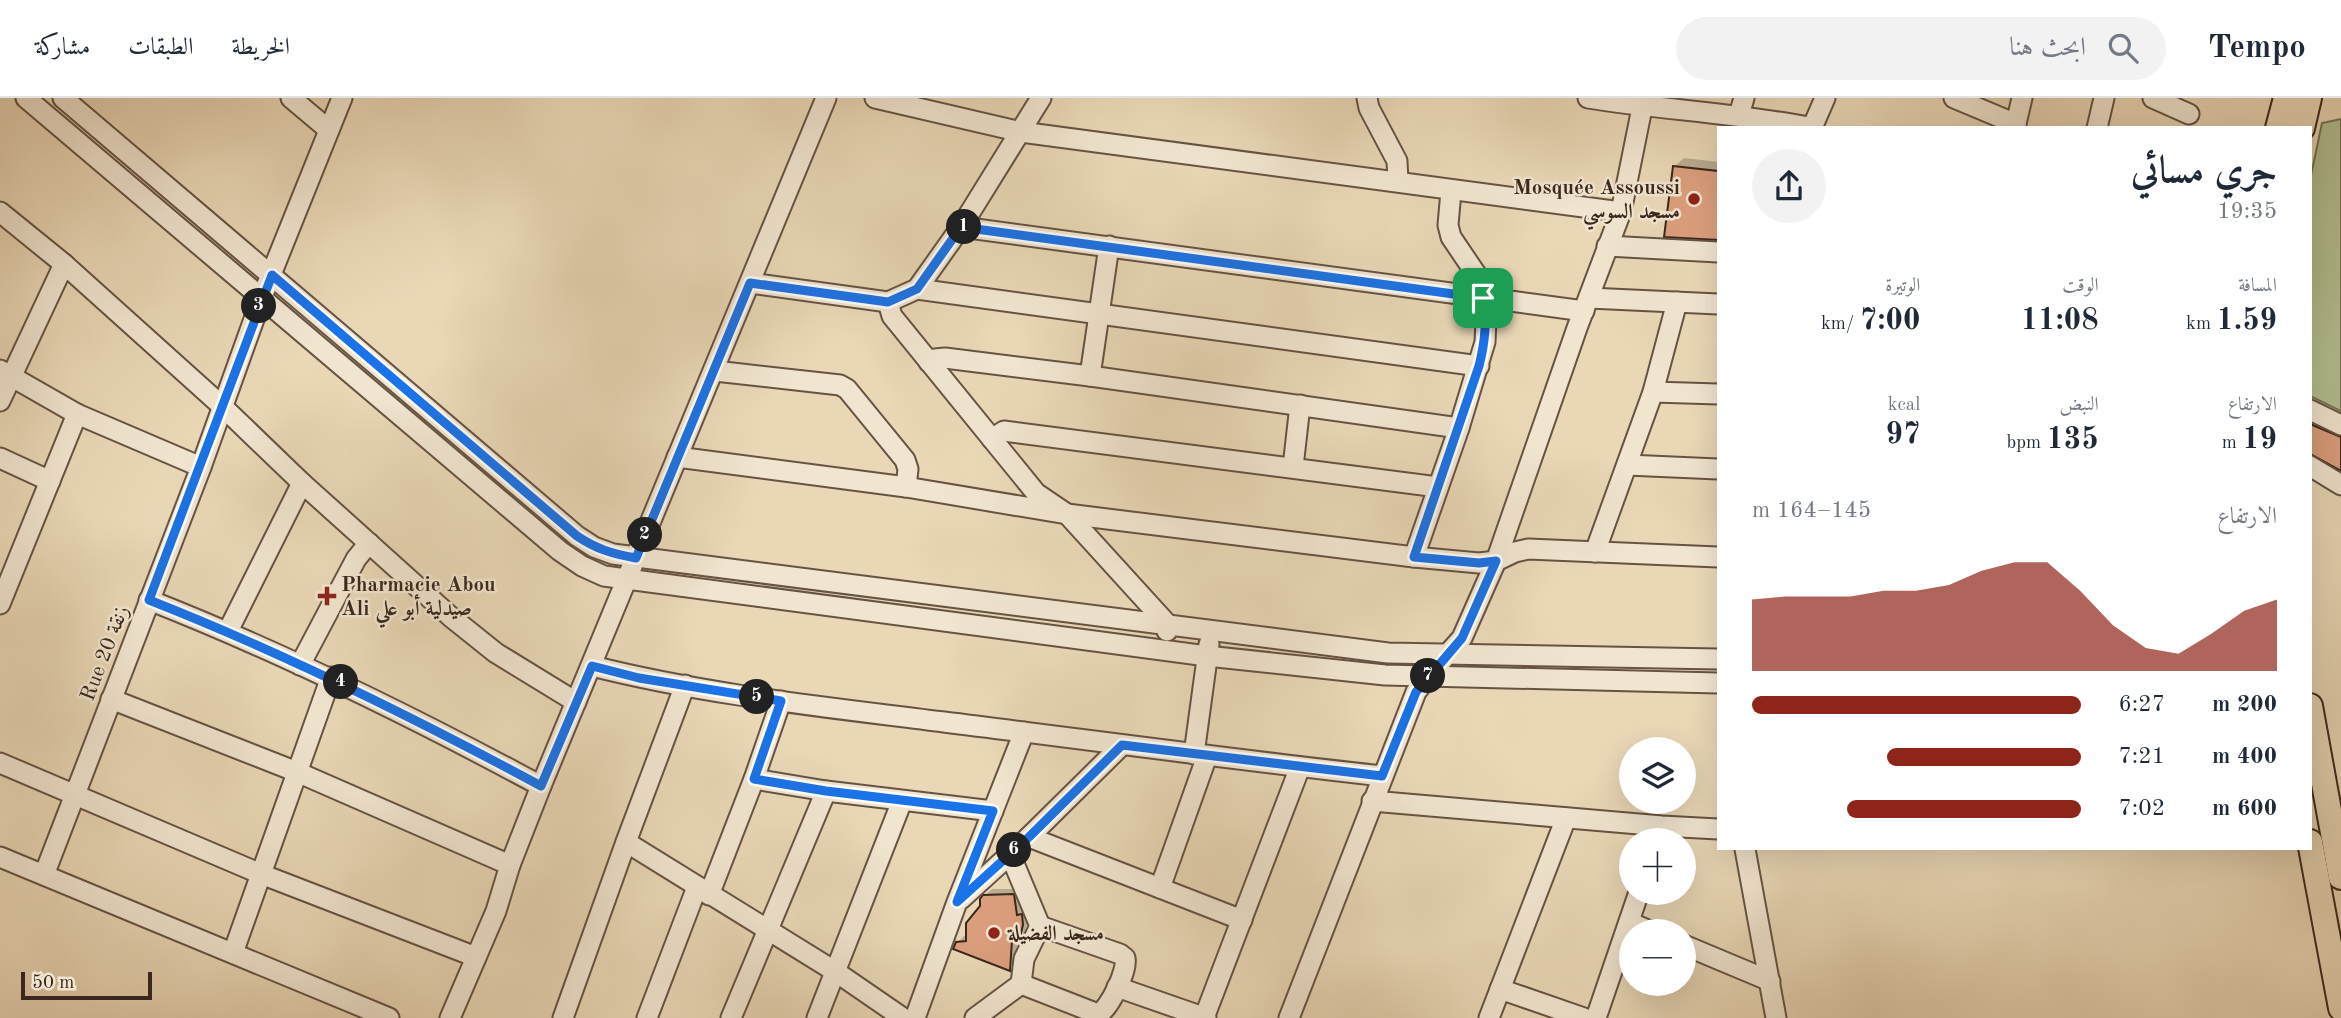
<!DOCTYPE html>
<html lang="ar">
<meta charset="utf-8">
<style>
:root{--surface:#fff;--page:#f2f2f3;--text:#1f2937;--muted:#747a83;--line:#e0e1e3;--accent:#8f2418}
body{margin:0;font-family:"Old Standard TT",Amiri,serif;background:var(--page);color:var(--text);direction:rtl;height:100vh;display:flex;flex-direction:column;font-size:26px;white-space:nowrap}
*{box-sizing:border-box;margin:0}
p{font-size:23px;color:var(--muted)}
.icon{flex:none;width:38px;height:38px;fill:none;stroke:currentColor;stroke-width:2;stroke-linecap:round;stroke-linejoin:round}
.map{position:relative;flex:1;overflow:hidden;direction:ltr}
.side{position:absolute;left:1717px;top:28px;width:595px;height:724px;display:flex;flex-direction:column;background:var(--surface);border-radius:0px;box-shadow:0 7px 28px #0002;direction:rtl}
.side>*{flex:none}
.fabs{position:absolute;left:1619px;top:639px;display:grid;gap:14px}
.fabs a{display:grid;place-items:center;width:77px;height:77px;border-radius:50%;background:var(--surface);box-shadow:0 7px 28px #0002;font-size:35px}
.scale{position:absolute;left:21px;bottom:18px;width:131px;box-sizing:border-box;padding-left:7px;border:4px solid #3a271d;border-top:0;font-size:19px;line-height:24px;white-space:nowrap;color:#3a271d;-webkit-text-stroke:5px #f1e5d0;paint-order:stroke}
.pin{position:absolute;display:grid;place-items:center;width:60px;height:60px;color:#fff;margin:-30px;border-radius:14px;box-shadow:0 4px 10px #0006}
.km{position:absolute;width:35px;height:35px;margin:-18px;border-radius:50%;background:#222;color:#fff;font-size:19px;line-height:35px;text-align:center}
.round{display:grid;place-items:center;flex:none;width:74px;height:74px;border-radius:37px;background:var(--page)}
.summary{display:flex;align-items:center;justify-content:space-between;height:119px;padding:0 35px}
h1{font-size:38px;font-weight:700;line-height:52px}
.figures{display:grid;grid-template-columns:repeat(3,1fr);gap:10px;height:119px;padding:7px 35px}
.figures div{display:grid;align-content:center}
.figures b{font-size:30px;font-weight:700}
.figures small{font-size:19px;font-weight:400}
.figures p{font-size:19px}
.chart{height:196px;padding:14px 35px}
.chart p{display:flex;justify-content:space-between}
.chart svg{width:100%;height:126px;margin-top:7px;fill:var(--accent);opacity:.7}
ul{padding:0 35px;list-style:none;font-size:23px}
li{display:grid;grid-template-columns:112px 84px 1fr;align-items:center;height:52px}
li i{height:18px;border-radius:9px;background:var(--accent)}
header{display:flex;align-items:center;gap:42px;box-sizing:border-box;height:98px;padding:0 35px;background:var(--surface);border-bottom:2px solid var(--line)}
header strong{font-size:33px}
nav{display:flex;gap:38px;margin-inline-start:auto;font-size:24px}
.search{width:490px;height:63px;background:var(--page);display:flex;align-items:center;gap:18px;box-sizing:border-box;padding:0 24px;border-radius:38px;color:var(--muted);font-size:26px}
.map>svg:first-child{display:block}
.green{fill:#b3bf91;stroke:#767357;stroke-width:2}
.shadow{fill:#0003}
.building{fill:#db9e7d;stroke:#3a271d;stroke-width:2}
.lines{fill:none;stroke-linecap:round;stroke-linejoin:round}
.minor-casing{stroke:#665343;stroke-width:23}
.major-casing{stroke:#3a271d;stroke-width:28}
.minor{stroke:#f1e5d0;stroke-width:19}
.major{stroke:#e9d7b6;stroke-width:24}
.route-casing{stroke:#fff;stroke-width:14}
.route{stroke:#1a73e8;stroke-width:9}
.poi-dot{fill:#8f2418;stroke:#f1e5d0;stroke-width:2.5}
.labels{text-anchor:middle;stroke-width:5;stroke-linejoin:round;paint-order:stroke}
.poi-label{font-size:21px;font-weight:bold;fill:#3a271d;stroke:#f1e5d0;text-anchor:start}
.street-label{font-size:21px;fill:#3a271d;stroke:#f1e5d0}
</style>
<header>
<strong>Tempo</strong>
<div class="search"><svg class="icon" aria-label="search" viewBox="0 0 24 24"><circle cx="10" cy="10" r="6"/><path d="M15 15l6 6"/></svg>ابحث هنا</div>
<nav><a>الخريطة</a><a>الطبقات</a><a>مشاركة</a></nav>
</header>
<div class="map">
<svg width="2341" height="920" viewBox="0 0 2341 920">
<rect width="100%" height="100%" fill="#e9d7b6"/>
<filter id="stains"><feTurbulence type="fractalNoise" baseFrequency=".00286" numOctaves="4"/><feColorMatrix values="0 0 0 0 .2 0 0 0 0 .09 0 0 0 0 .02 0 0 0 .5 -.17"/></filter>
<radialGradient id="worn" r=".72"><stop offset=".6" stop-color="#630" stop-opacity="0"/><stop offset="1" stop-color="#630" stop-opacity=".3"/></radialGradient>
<path class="green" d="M2341,21V313L2310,298V82L2322,25Z"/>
<g class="shadow">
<path d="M1684,60L1718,64V142L1666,137L1675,68Z"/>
<path d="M2310,316L2341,327V370L2310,354Z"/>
<path d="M992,791H1019L1028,820L1025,834L1018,842L1014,865L1008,871L958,844L964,838H968L982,809L981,801Z"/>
</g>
<g class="building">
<path d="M1673,68L1718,73V142L1664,139Z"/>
<path d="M2310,326L2341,339V373L2310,356Z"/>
<path d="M1014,796L1017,817L1022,816L1023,827L1019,843L1012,842L1010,873L953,851L956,844L966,843V825L980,808V801L983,797Z"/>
</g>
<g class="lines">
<defs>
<g id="minor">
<path d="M26,0L560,453L582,468L604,478L1207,558L1385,577L1718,585"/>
<path d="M63,0L577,438L594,449L613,456L1388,555L1718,561"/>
<path d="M291,0L329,32"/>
<path d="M875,0L1021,34L1621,114"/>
<path d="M1367,0L1369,10L1397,63L1398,83"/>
<path d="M1588,0C1663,12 1738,15 1813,30"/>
<path d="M1954,0L2016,26"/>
<path d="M2153,0L2189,16"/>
<path d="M1739,17L1744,0"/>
<path d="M1812,30L1825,0"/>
<path d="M2015,30L2022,0"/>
<path d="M2097,30L2104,0"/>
<path d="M0,114L64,166L223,309L302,385L451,519L496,555L576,604"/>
<path d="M961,129L1584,213"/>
<path d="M1607,148L1718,154"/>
<path d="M750,185L888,204L917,191L961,129L1041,0"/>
<path d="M917,191L1479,268"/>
<path d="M1589,200L1718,206"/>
<path d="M888,204L892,218L1036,395L1067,416L1168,527L1167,533"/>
<path d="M929,264L935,261L945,260L1090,278L1459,330"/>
<path d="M0,272L77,316L201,369"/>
<path d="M715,273L840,287L847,291L905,362L908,371L906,389"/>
<path d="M1090,278L1109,148"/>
<path d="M1653,294L1718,296"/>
<path d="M0,303L64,166"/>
<path d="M2310,312L2341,327"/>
<path d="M992,341L1004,333L1438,389"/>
<path d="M677,359L906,389L1067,416L1414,459L1479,465L1496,463L1515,454L1528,451L1718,459"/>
<path d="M0,360L50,383"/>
<path d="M1627,367L1718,371"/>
<path d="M2310,368L2341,387"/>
<path d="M1293,369L1300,307"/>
<path d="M1595,454L1653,294L1677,204"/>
<path d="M1414,459L1459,330L1485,244L1486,221L1476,176L1451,139L1448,127L1451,93"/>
<path d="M149,502C284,555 413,619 541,688"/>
<path d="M0,506L77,316"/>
<path d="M228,533L302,385"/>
<path d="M300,567L356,461L369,445"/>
<path d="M592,568C707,597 826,609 944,624C1090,642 1236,662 1382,678"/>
<path d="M111,601L297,674L510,767"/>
<path d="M1194,656L1209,546"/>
<path d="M0,665L261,776L476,859"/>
<path d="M754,681L826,693L993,713"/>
<path d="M1372,703L1662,728L1718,731"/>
<path d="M1029,739L1242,822"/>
<path d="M626,744L836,874L903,920"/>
<path d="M1745,751L1776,920"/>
<path d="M0,759L389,920"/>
<path d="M44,777L201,369L262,199L342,0"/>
<path d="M1160,790L1207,658"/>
<path d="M709,797L754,681L781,603"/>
<path d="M961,801L1029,739L1122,647"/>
<path d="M1629,824L1650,833"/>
<path d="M1684,847L1770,883"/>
<path d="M233,855L331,579"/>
<path d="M1021,886L1098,916C1109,912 1128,872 1125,860L1120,856L1040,828"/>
<path d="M1117,889L1206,920"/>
<path d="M1500,891L1584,920"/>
<path d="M450,920L496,813L510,767L541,688L826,0"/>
<path d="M563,920L626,744L685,587"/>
<path d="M647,920L697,789"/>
<path d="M731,920L826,693"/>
<path d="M817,920L902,703"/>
<path d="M915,920L957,804L1024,634"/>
<path d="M975,920L1021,886L1024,861L1040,828L1010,756"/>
<path d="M1204,920L1300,669"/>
<path d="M1289,920L1416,594L1429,577L1462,540L1496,463L1577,230L1621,114L1644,0"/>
<path d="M1489,920L1566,720"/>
<path d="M1596,920L1639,794"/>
</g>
<g id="major">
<path d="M2278,30L2286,0"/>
<path d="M2302,30L2309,0"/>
<path d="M2310,608L2341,779"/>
<path d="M2310,744L2341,910"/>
</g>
</defs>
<use href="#minor" class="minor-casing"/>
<use href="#major" class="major-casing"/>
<use href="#minor" class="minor"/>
<use href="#major" class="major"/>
</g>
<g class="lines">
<defs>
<path id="route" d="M961,129L1483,200C1487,225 1485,244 1479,268L1414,459L1479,465L1496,463L1462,540L1416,594L1382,678L1122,647L1029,739L957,804L993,713L826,693L754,681L781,603L639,580L592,568L541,688C413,619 284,555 149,502L272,177L577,438C596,451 613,456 636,460L750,185L888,204L917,191Z"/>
</defs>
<use href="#route" class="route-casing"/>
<use href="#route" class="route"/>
</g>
<g class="poi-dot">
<circle cx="1694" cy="101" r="7"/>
<path d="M323.5 487.5h7v7h7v7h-7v7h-7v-7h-7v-7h7z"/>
<circle cx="994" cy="835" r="7"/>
</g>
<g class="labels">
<g class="poi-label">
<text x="1680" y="96" text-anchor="end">Mosquée Assoussi<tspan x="1680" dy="24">مسجد السوسي</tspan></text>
<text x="341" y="493">Pharmacie Abou<tspan x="341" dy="24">Ali صيدلية أبو علي</tspan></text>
<text x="1008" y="842">مسجد الفضيلة</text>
</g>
<g class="street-label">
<text transform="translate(104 555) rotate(-69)" y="7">Rue 20 زنقة</text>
</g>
</g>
<rect width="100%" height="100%" filter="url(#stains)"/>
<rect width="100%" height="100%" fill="url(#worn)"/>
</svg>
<div class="fabs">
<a><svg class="icon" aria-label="layers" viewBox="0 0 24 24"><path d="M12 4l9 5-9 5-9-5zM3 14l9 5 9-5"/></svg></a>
<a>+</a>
<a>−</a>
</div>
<div class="scale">50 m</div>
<div class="pin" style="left:1483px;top:200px;background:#1e9e55"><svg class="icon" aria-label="arrive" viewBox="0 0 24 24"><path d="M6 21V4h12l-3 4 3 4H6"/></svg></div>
<b class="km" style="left:964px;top:129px">1</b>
<b class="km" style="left:645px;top:437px">2</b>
<b class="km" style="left:259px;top:208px">3</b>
<b class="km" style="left:341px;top:584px">4</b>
<b class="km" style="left:757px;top:599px">5</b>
<b class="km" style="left:1014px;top:752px">6</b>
<b class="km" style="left:1428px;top:578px">7</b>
<section class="side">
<div class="summary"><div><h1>جري مسائي</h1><p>19:35</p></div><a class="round"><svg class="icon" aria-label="share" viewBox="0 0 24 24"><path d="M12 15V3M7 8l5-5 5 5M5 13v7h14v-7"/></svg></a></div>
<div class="figures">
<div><p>المسافة</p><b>1.59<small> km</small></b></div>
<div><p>الوقت</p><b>11:08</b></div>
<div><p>الوتيرة</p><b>7:00<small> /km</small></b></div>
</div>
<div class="figures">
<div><p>الارتفاع</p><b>19<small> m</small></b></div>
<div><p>النبض</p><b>135<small> bpm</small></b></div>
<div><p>kcal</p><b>97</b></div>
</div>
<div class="chart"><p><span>الارتفاع</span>145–164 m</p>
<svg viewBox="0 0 160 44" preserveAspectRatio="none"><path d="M0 44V19L10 18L20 18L30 18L40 16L50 16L60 14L70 9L80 6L90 6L100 16L110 28L120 36L130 38L140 31L150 23L160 19V44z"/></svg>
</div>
<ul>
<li><b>200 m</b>6:27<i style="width:100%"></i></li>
<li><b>400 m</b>7:21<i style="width:59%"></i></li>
<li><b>600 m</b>7:02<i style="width:71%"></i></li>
</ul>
</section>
</div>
